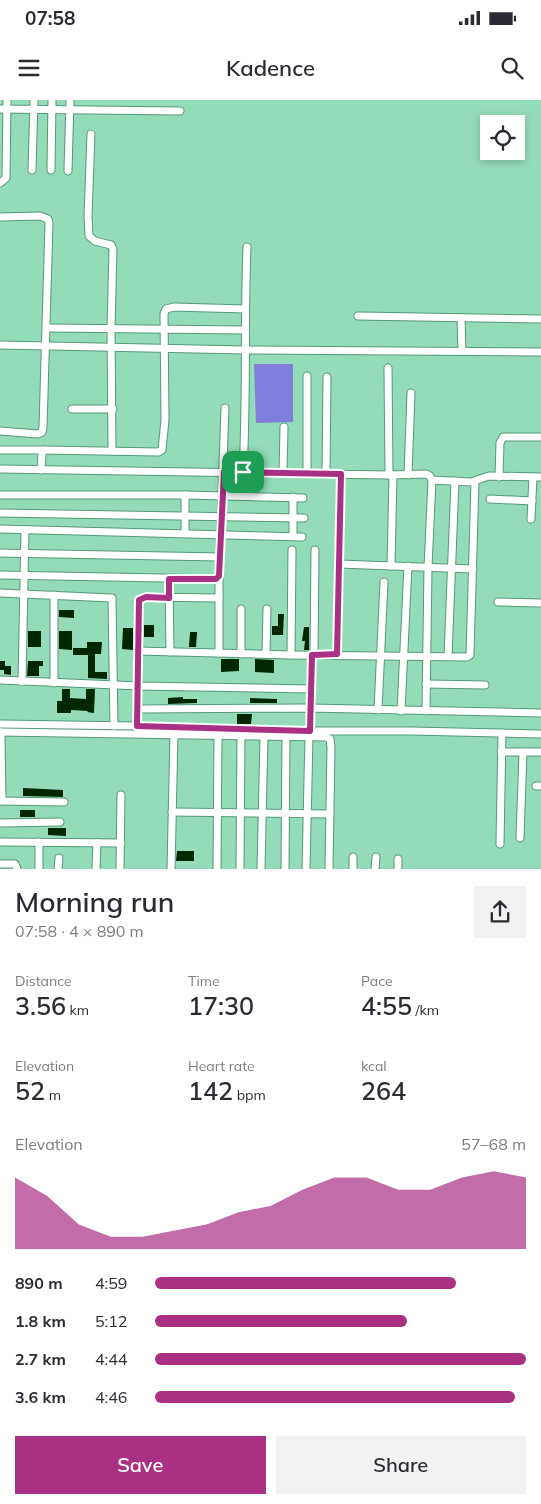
<!DOCTYPE html>
<meta charset="utf-8">
<style>
:root{--surface:#fff;--page:#f2f2f3;--text:#2b2b33;--muted:#7c7c81;--accent:#aa3084}
body{margin:0;font-family:Mulish,sans-serif;background:var(--page);color:var(--text);height:100vh;display:flex;flex-direction:column;font-size:19px;white-space:nowrap}
*{box-sizing:border-box;margin:0}
p{font-size:16px;color:var(--muted)}
.icon{flex:none;width:28px;height:28px;fill:none;stroke:currentColor;stroke-width:2;stroke-linecap:round;stroke-linejoin:round}
.map{position:relative;height:769px;overflow:hidden}
.drawer{display:flex;flex-direction:column;background:var(--surface);flex:1}
.drawer>*{flex:none}
.tools{position:absolute;left:480px;top:15px;display:grid;gap:10px}
.tools a{display:grid;place-items:center;width:45px;height:45px;border-radius:0px;background:var(--surface);box-shadow:0 2px 8px #0003;font-size:25px}
.pin{position:absolute;display:grid;place-items:center;width:42px;height:42px;color:#fff;margin:-21px;border-radius:10px;box-shadow:0 2px 8px #0006}
.round{display:grid;place-items:center;flex:none;width:52px;height:52px;border-radius:0px;background:var(--page)}
.head{display:flex;align-items:center;justify-content:space-between;height:85px;padding:0 15px}
h1{font-size:28px;font-weight:600;line-height:38px}
.stats{display:grid;grid-template-columns:repeat(3,1fr);gap:8px;height:85px;padding:5px 15px}
.stats div{display:grid;align-content:center}
.stats b{font-size:25px;font-weight:600}
.stats small{font-size:14px;font-weight:400}
.stats p{font-size:14px}
.chart{height:140px;padding:10px 15px}
.chart p{display:flex;justify-content:space-between}
.chart svg{width:100%;height:90px;margin-top:5px;fill:var(--accent);opacity:.7}
.button{display:flex;gap:10px;margin-top:auto;padding:10px 15px}
.button a{flex:1;height:58px;border-radius:0px;background:var(--accent);color:#fff;font-size:20px;font-weight:600;line-height:58px;text-align:center}
.button a+a{background:var(--page);color:var(--text)}
ul{padding:0 15px;list-style:none;font-size:16px}
li{display:grid;grid-template-columns:80px 60px 1fr;align-items:center;height:38px}
li i{height:12px;border-radius:6px;background:var(--accent)}
.status{display:flex;justify-content:space-between;align-items:center;height:35px;padding:0 25px;background:var(--surface);direction:ltr}
.status svg{height:14px;fill:currentColor}
header{display:flex;justify-content:space-between;align-items:center;height:65px;padding:0 15px;background:var(--surface);font-size:22px;font-weight:600}
.map>svg:first-child{display:block}
.water{fill:#807edc}
.building{fill:#002700}
.lines{fill:none;stroke-linecap:round;stroke-linejoin:round}
.street-casing{stroke:#54997a;stroke-width:9}
.street{stroke:#fff;stroke-width:7}
.route-casing{stroke:#fff;stroke-width:10}
.route{stroke:#aa3084;stroke-width:6}
</style>
<div class="status"><b>07:58</b><svg viewBox="0 0 49 12"><path d="M0 12V9h3v3zM5 12V6h3v6zM10 12V3h3v9zM15 12V0h3v12zM26 1h20v11H26zM47 4h2v5h-2z"/></svg></div>
<header><svg class="icon" aria-label="menu" viewBox="0 0 24 24"><path d="M4 6h16M4 12h16M4 18h16"/></svg>Kadence<svg class="icon" aria-label="search" viewBox="0 0 24 24"><circle cx="10" cy="10" r="6"/><path d="M15 15l6 6"/></svg></header>
<div class="map">
<svg width="541" height="769" viewBox="0 0 541 769">
<rect width="100%" height="100%" fill="#94dbb9"/>
<path class="water" d="M254,264H293V322L256,323Z"/>
<g class="building">
<path d="M59,510H74V518L59,517Z"/>
<path d="M278,514H284L283,535H272V526H278Z"/>
<rect x="144" y="525" width="10" height="12"/>
<path d="M304,527H309V550H304L305,541H302Z"/>
<path d="M123,528H133V550L122,549Z"/>
<rect x="28" y="531" width="13" height="16"/>
<path d="M59,531H72V550L59,549Z"/>
<path d="M190,532H197L196,547H189Z"/>
<path d="M87,542H102L101,554H95V572H107V579L88,578V555H73V548H87Z"/>
<path d="M221,559H239V571L221,572Z"/>
<path d="M255,559L274,560V573L255,572Z"/>
<path d="M0,561H5V566H11V575L4,574V570H0Z"/>
<path d="M28,561H43V566H39V576H27Z"/>
<path d="M62,589H70V598L86,599V589H95L94,613L87,612L88,611L71,610V613H57V601H62Z"/>
<path d="M183,597V599H197V603L168,604V598Z"/>
<path d="M250,598L277,599V603H250Z"/>
<path d="M237,614H252L251,624H237Z"/>
<path d="M23,688L63,690V697L23,696Z"/>
<rect x="20" y="710" width="15" height="7"/>
<path d="M48,728H66V736L48,735Z"/>
<path d="M177,751H194V761H176Z"/>
</g>
<g class="lines">
<defs>
<g id="street">
<path d="M0,9L180,11"/>
<path d="M91,34L88,116L89,136L95,141L111,145L113,149L111,228L112,351"/>
<path d="M32,70L34,0"/>
<path d="M51,70L52,0"/>
<path d="M68,71L70,0"/>
<path d="M0,83L6,78L7,0"/>
<path d="M0,117L40,116L48,119L49,123L43,327L42,332L38,334L0,331"/>
<path d="M358,216L541,219"/>
<path d="M461,218L462,251"/>
<path d="M47,228L245,230"/>
<path d="M0,245L245,250L541,252"/>
<path d="M388,268L389,375"/>
<path d="M72,309H113"/>
<path d="M0,350H44"/>
<path d="M0,369L389,375L426,374L430,376L432,380L428,467L426,611"/>
<path d="M41,370L42,354L44,350L158,352L162,350L165,320L164,214L166,209L174,207L245,209"/>
<path d="M243,372C247,297 244,222 247,147"/>
<path d="M283,373L284,327"/>
<path d="M307,373V276"/>
<path d="M326,374L327,277"/>
<path d="M408,375L411,293"/>
<path d="M499,377L500,343L503,337H541"/>
<path d="M432,380L471,382L489,376L541,377"/>
<path d="M0,395H185L303,398"/>
<path d="M185,395V433"/>
<path d="M293,397V436"/>
<path d="M490,399L532,401"/>
<path d="M0,413L304,418"/>
<path d="M531,419L533,377"/>
<path d="M0,429L302,437"/>
<path d="M0,453L220,457"/>
<path d="M339,464L473,469"/>
<path d="M391,466L393,375"/>
<path d="M0,475L216,479L219,476L225,308"/>
<path d="M169,479L170,552"/>
<path d="M0,493L112,498L114,626"/>
<path d="M54,495V583"/>
<path d="M498,502L541,503"/>
<path d="M138,551L291,555L467,557L470,555L475,381"/>
<path d="M219,553V476"/>
<path d="M241,554V509"/>
<path d="M266,554L267,509"/>
<path d="M291,555L292,450"/>
<path d="M314,555L315,450"/>
<path d="M337,555L341,374"/>
<path d="M448,556L455,381"/>
<path d="M0,580L139,586L310,589"/>
<path d="M22,582L25,430"/>
<path d="M426,584L485,585"/>
<path d="M138,609L310,608L541,613"/>
<path d="M378,610L384,482"/>
<path d="M401,611L408,466"/>
<path d="M0,624L137,626L310,631H412L541,634"/>
<path d="M137,626L139,500L146,497L219,498"/>
<path d="M310,631L312,555"/>
<path d="M0,632L326,637L330,639L331,647L329,769"/>
<path d="M1,632L2,701"/>
<path d="M501,652H541"/>
<path d="M536,686H541"/>
<path d="M0,701L64,702"/>
<path d="M172,712L330,714"/>
<path d="M0,723L60,722"/>
<path d="M520,738L523,652"/>
<path d="M0,742L121,743"/>
<path d="M39,742V769"/>
<path d="M500,744L502,633"/>
<path d="M398,759V769"/>
<path d="M0,764H15L17,769"/>
<path d="M58,769L59,758"/>
<path d="M96,769L97,743"/>
<path d="M120,769L121,695"/>
<path d="M171,769L174,634"/>
<path d="M217,769L218,634"/>
<path d="M240,769L241,635"/>
<path d="M261,769L264,635"/>
<path d="M285,769L286,636"/>
<path d="M306,769L309,636"/>
<path d="M353,769V757"/>
<path d="M375,769L376,757"/>
</g>
</defs>
<use href="#street" class="street-casing"/>
<use href="#street" class="street"/>
</g>
<g class="lines">
<defs>
<path id="route" d="M224,372L341,374L337,554L312,555L310,631L137,626L139,500L146,497L169,498V479H216L219,476Z"/>
</defs>
<use href="#route" class="route-casing"/>
<use href="#route" class="route"/>
</g>
</svg>
<div class="tools">
<a><svg class="icon" aria-label="locate" viewBox="0 0 24 24"><circle cx="12" cy="12" r="6"/><path d="M12 2v4M12 18v4M2 12h4M18 12h4"/></svg></a>
</div>
<div class="pin" style="left:243px;top:372px;background:#1e9e55"><svg class="icon" aria-label="arrive" viewBox="0 0 24 24"><path d="M6 21V4h12l-3 4 3 4H6"/></svg></div>
</div>
<section class="drawer">
<div class="head"><div><h1>Morning run</h1><p>07:58 · 4 × 890 m</p></div><a class="round"><svg class="icon" aria-label="share" viewBox="0 0 24 24"><path d="M12 15V3M7 8l5-5 5 5M5 13v7h14v-7"/></svg></a></div>
<div class="stats">
<div><p>Distance</p><b>3.56<small> km</small></b></div>
<div><p>Time</p><b>17:30</b></div>
<div><p>Pace</p><b>4:55<small> /km</small></b></div>
</div>
<div class="stats">
<div><p>Elevation</p><b>52<small> m</small></b></div>
<div><p>Heart rate</p><b>142<small> bpm</small></b></div>
<div><p>kcal</p><b>264</b></div>
</div>
<div class="chart"><p><span>Elevation</span>57–68 m</p>
<svg viewBox="0 0 160 44" preserveAspectRatio="none"><path d="M0 44V9L10 18L20 32L30 38L40 38L50 35L60 32L70 26L80 23L90 15L100 9L110 9L120 15L130 15L140 9L150 6L160 9V44z"/></svg>
</div>
<ul>
<li><b>890 m</b>4:59<i style="width:81%"></i></li>
<li><b>1.8 km</b>5:12<i style="width:68%"></i></li>
<li><b>2.7 km</b>4:44<i style="width:100%"></i></li>
<li><b>3.6 km</b>4:46<i style="width:97%"></i></li>
</ul>
<div class="button"><a>Save</a><a>Share</a></div>
</section>
